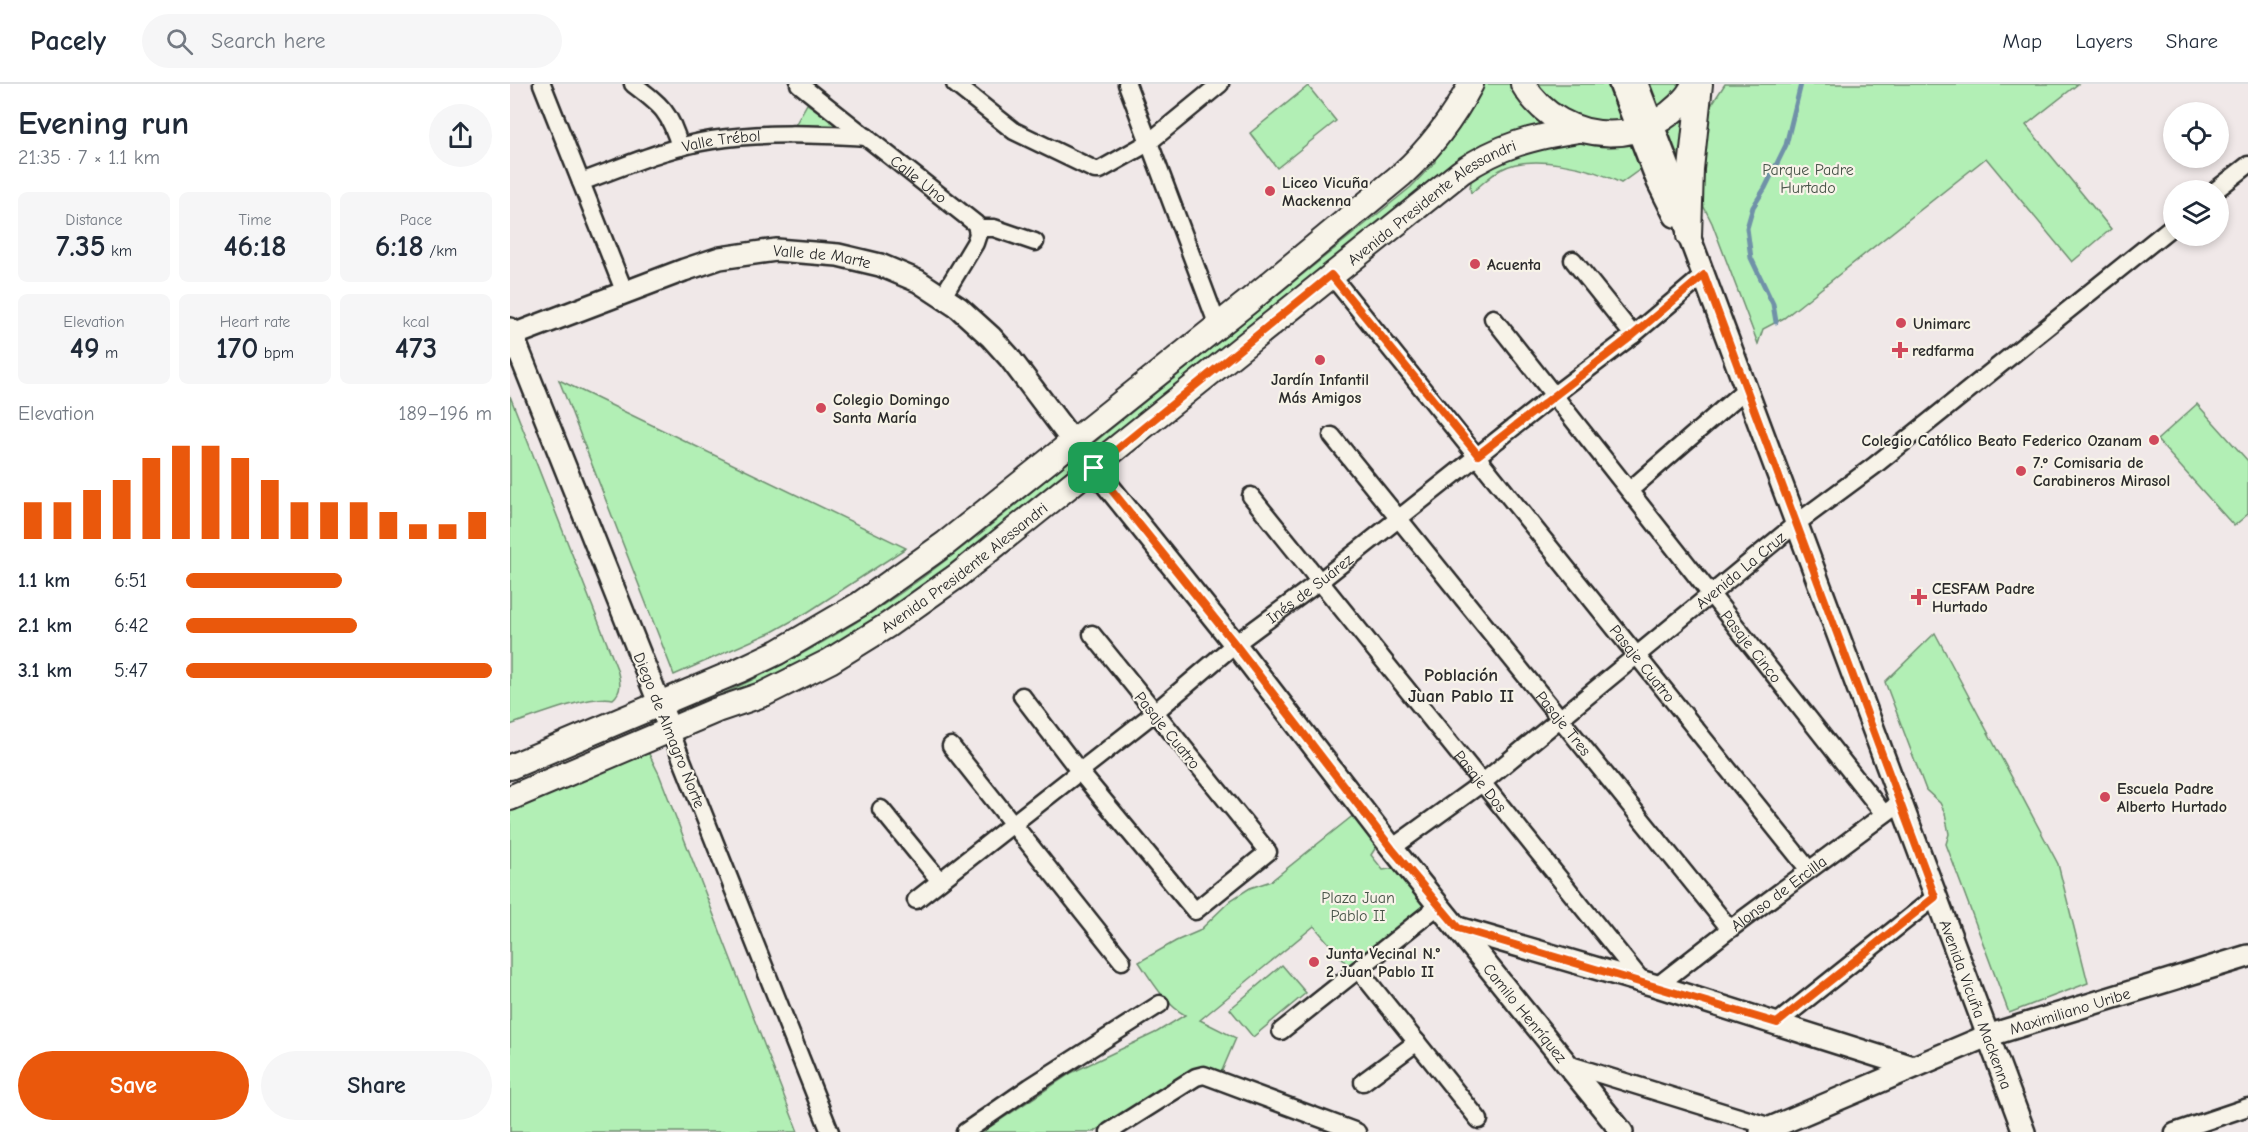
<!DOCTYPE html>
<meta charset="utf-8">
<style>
:root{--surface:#fff;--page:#f6f6f7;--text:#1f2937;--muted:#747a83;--line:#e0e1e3;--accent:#ea580c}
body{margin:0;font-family:"Comic Neue",sans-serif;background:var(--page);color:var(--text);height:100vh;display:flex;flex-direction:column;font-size:22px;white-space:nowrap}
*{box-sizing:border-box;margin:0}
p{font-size:20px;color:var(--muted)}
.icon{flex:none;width:33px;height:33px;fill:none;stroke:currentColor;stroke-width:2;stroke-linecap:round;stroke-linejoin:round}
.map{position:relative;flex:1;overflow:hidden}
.drawer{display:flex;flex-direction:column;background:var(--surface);width:510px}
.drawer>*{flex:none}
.tools{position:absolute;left:1653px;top:18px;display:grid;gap:12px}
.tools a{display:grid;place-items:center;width:66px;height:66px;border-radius:50%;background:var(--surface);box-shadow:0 3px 9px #0003;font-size:30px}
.pin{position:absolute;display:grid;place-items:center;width:51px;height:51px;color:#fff;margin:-26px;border-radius:12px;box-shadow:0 3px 9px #0006}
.round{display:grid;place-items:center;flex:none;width:63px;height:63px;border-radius:32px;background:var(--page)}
.headline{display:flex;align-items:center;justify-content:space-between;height:102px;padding:0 18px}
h1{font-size:33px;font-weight:700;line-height:45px}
.stats{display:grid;grid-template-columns:repeat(3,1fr);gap:9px;height:102px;padding:6px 18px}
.stats div{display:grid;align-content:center;border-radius:9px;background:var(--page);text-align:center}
.stats b{font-size:30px;font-weight:700}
.stats small{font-size:16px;font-weight:400}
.stats p{font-size:16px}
.chart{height:168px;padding:12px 18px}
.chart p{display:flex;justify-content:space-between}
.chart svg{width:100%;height:108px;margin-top:6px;stroke:var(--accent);stroke-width:6}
.cta{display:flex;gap:12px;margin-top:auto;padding:12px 18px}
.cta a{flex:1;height:69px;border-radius:36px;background:var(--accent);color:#fff;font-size:24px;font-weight:700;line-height:69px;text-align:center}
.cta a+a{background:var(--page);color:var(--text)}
ul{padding:0 18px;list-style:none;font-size:20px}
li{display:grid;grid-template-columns:96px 72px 1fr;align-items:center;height:45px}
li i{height:15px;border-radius:8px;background:var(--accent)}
header{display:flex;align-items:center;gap:36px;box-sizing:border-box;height:84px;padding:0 30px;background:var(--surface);border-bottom:2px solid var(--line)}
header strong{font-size:28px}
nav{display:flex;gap:33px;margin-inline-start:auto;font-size:21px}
.search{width:420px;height:54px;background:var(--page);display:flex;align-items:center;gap:15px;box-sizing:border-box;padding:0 21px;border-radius:33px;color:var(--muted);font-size:22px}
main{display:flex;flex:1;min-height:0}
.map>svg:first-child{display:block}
.green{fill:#b2efb5;stroke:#6e8d70;stroke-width:1.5}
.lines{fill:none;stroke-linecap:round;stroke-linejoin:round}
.stream{stroke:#6f91a8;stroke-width:5}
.minor-casing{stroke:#2b2b2b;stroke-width:21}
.tertiary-casing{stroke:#2b2b2b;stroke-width:26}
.secondary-casing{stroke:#2b2b2b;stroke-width:28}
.minor{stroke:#f7f3e8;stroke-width:16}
.tertiary{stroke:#f7f3e8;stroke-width:21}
.secondary{stroke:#f7f3e8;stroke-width:24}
.route-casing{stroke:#fff;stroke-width:12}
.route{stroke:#ea580c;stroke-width:8}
.poi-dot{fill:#d1495b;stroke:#f7f3e8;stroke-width:2}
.labels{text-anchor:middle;stroke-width:4.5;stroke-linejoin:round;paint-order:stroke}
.street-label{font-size:16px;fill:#2b2b2b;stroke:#f7f3e8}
.park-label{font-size:16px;fill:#465247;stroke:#f7f3e8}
.poi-label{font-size:16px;font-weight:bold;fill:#2b2b2b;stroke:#f7f3e8;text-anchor:start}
.neighbourhood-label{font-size:18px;font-weight:bold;fill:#2b2b2b;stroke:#f7f3e8}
</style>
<header>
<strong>Pacely</strong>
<div class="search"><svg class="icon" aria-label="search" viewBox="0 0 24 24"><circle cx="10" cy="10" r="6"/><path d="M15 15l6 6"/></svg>Search here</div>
<nav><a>Map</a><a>Layers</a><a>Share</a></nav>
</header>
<main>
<section class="drawer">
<div class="headline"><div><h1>Evening run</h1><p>21:35 · 7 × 1.1 km</p></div><a class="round"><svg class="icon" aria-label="share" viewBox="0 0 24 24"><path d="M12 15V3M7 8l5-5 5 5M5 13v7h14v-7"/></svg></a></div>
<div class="stats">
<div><p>Distance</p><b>7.35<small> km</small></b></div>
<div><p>Time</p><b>46:18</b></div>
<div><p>Pace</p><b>6:18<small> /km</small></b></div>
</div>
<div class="stats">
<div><p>Elevation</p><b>49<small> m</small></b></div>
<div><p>Heart rate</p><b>170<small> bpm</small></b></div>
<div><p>kcal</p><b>473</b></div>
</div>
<div class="chart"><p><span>Elevation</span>189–196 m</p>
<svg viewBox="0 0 160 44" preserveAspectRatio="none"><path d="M5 44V29M15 44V29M25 44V24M35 44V20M45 44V11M55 44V6M65 44V6M75 44V11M85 44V20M95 44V29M105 44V29M115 44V29M125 44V33M135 44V38M145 44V38M155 44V33"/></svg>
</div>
<ul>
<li><b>1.1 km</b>6:51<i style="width:51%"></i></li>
<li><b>2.1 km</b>6:42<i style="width:56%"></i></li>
<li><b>3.1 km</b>5:47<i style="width:100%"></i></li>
</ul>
<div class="cta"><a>Save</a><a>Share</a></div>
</section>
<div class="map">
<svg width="1738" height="1048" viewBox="0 0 1738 1048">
<rect width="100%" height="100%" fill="#f0e8e8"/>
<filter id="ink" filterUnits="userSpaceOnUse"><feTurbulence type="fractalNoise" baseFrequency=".0167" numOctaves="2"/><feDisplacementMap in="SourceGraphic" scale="12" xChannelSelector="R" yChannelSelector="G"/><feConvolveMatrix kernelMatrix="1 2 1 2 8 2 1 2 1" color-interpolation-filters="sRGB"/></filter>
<g filter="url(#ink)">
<g class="green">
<path d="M971,0H1005L1040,39L1025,44L587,366L582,364L581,361L901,103L925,78L926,69Z"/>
<path d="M1027,0H1102L1116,40L1085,42L1048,25Z"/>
<path d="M1135,0H1178L1149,31Z"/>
<path d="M1215,0H1568L1516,41L1601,145L1562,178L1476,74L1293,219L1274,234L1253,245L1248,260L1202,139L1194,123L1192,109L1194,66L1200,23Z"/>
<path d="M798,2L826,37L767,84L740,49Z"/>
<path d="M297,20L327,40V45L284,43Z"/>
<path d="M1179,30L1171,87L1155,48Z"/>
<path d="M1119,58L1122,60L1132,84L1111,99C1082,84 1021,68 990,86C980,92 971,101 961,109L960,104L962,92C983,78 1015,65 1040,60C1064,55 1093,61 1119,58Z"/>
<path d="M49,296L396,464L298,528L262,548L164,591Z"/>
<path d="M0,312L107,585C110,597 113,606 103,615C81,610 23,633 0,641Z"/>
<path d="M1687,320L1738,377V430L1724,442L1647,356Z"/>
<path d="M561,376L565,384L451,477L348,550L260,597L176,626C268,587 357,537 436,476C479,444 519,409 561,376Z"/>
<path d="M1425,549L1548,780L1578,899L1499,929L1436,760L1439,750L1435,729L1430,719L1416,706L1375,598Z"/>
<path d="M132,669L139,670L149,690L288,1048H0V724Z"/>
<path d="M845,730L868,760L861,771L873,786L886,784L915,822L840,884L804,842L690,936L726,954L711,989L692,982L583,1048H472L561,989L647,948L675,931C655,920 642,897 629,878L666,857L689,847L721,816L740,804L761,797Z"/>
<path d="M772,881L796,909L743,953L720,925Z"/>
</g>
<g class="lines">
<path class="stream" d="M1266,238L1263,220L1241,174L1237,144L1243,123L1255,104L1276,61L1291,0"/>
<defs>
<g id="minor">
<path d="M32,0L115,209"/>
<path d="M123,0C152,22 160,28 170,63"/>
<path id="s1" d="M289,0L466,140L468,150L465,159L433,212"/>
<path d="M445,0L504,47L585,86H590L638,59L710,0"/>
<path d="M617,0L708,242"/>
<path id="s2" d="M71,98C113,83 157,63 202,56C253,48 305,50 357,53"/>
<path d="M1706,106L1738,81"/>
<path d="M467,144H484L525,158"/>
<path d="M1063,176L1123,251"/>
<path id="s3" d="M821,191L1299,786"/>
<path id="s4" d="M983,234L1374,730"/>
<path id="s5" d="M822,352L1220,845"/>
<path d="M1120,406L1237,304"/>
<path id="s6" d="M741,412L1132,897"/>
<path d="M512,612L570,688L685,827L758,768L582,550"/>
<path d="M160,646L320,1048"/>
<path d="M441,662L612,877"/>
<path d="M371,725L430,797"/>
<path id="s7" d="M882,764L972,699L1287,439L1364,382L1664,141"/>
<path id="s8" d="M406,816L644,629L725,560L810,497L1044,311L1123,251L1194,191"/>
<path d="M849,886L969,1036"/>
<path id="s9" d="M1147,902L1220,845L1384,723"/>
<path d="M1267,939L1425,813"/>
<path d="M771,947L928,822"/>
<path d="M1057,980L1261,1043"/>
<path d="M853,998L907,958"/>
<path d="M455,1048L520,1003L650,920"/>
<path d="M599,1048L686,993L694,991L847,1048"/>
<path d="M1664,1048L1738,1023"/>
</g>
<g id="tertiary">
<path d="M1110,0L1148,98L1165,132"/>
<path id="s10" d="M1127,0L1162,91L1179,152L1514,1048"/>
<path d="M0,245L160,646"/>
<path id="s11" d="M3,251L174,186L210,174L266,166L328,171L370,181L408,197L449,224L481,253L499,273L570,367L725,560L882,764L1112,1048"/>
<path d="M948,844L1147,902L1403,983"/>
<path id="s12" d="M1251,1048L1477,952L1738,872"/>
</g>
<g id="secondary">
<path d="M1013,0C1051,65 1147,67 1185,0"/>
<path d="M1179,152L1181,85L1190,0"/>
<path d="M0,683L230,586L268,568L350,520L436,459L739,217L891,91C920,65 943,34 961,0"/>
<path id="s13" d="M0,714L207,626L254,610L320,577L378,541L447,492L951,88C990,61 1023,53 1069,46"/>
</g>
</defs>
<use href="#minor" class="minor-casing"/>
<use href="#tertiary" class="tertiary-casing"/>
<use href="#secondary" class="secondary-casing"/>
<use href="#minor" class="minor"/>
<use href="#tertiary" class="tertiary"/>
<use href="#secondary" class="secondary"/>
</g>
</g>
<g class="lines" filter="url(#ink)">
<defs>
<path id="route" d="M821,191L968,371L1123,251L1194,191L1425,813L1267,939L948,844L882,765L725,560L584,384Z"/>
</defs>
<use href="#route" class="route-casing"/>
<use href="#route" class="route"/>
</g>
<g class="poi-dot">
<circle cx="760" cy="107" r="6"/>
<circle cx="965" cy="180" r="6"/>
<circle cx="1391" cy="239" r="6"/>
<path d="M1387 257h6v6h6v6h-6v6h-6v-6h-6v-6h6z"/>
<circle cx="810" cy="276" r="6"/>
<circle cx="311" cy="324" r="6"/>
<circle cx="1644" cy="356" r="6"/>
<circle cx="1511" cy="387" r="6"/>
<path d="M1406 504h6v6h6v6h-6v6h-6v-6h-6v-6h6z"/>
<circle cx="1595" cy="713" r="6"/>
<circle cx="804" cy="878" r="6"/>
</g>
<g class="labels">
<g class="street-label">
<text dy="6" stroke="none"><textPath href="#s2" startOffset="147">Valle Trébol</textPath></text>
<text dy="6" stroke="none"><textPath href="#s1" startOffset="153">Calle Uno</textPath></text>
<text dy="6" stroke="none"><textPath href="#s13" startOffset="1106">Avenida Presidente Alessandri</textPath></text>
<text dy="6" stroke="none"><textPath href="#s11" startOffset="324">Valle de Marte</textPath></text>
<text dy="6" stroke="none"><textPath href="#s13" startOffset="512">Avenida Presidente Alessandri</textPath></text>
<text dy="6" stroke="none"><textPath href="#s7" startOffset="446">Avenida La Cruz</textPath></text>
<text dy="6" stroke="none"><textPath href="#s8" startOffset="502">Inés de Suárez</textPath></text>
<text dy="6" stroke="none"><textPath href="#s4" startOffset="418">Pasaje Cinco</textPath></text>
<text dy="6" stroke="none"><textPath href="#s3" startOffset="498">Pasaje Cuatro</textPath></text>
<text dy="6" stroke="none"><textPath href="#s5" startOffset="369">Pasaje Tres</textPath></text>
<text transform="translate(160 646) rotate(68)" y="6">Diego de Almagro Norte</text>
<text transform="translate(658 646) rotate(51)" y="6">Pasaje Cuatro</text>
<text dy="6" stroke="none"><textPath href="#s6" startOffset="366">Pasaje Dos</textPath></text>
<text dy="6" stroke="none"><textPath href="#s9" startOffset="153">Alonso de Ercilla</textPath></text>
<text dy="6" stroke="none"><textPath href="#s10" startOffset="981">Avenida Vicuña Mackenna</textPath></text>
<text dy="6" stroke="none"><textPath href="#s12" startOffset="332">Maximiliano Uribe</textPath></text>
<text dy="6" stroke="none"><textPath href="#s11" startOffset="1378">Camilo Henríquez</textPath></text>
</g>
<g class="park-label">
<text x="1298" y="91">Parque Padre<tspan x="1298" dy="18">Hurtado</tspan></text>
<text x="848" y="819">Plaza Juan<tspan x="848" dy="18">Pablo II</tspan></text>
</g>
<g class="poi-label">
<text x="772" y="104">Liceo Vicuña<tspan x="772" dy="18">Mackenna</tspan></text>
<text x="977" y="186">Acuenta</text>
<text x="1403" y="245">Unimarc</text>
<text x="1402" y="272">redfarma</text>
<text x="810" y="301" text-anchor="middle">Jardín Infantil<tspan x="810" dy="18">Más Amigos</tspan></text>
<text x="323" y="321">Colegio Domingo<tspan x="323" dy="18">Santa María</tspan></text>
<text x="1632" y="362" text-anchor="end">Colegio Católico Beato Federico Ozanam</text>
<text x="1523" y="384">7.º Comisaria de<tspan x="1523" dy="18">Carabineros Mirasol</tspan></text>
<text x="1422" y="510">CESFAM Padre<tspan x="1422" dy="18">Hurtado</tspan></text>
<text x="1607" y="710">Escuela Padre<tspan x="1607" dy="18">Alberto Hurtado</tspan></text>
<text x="816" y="875">Junta Vecinal N.°<tspan x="816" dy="18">2 Juan Pablo II</tspan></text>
</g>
<g class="neighbourhood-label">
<text x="951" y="597">Población<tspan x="951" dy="21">Juan Pablo II</tspan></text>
</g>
</g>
</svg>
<div class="tools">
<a><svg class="icon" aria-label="locate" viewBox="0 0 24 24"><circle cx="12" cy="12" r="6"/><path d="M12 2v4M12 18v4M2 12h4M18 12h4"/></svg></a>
<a><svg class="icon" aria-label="layers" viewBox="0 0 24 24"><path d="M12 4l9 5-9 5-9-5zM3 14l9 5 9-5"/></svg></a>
</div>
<div class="pin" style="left:584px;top:384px;background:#1e9e55"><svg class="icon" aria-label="arrive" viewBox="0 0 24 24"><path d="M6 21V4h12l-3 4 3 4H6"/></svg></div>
</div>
</main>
